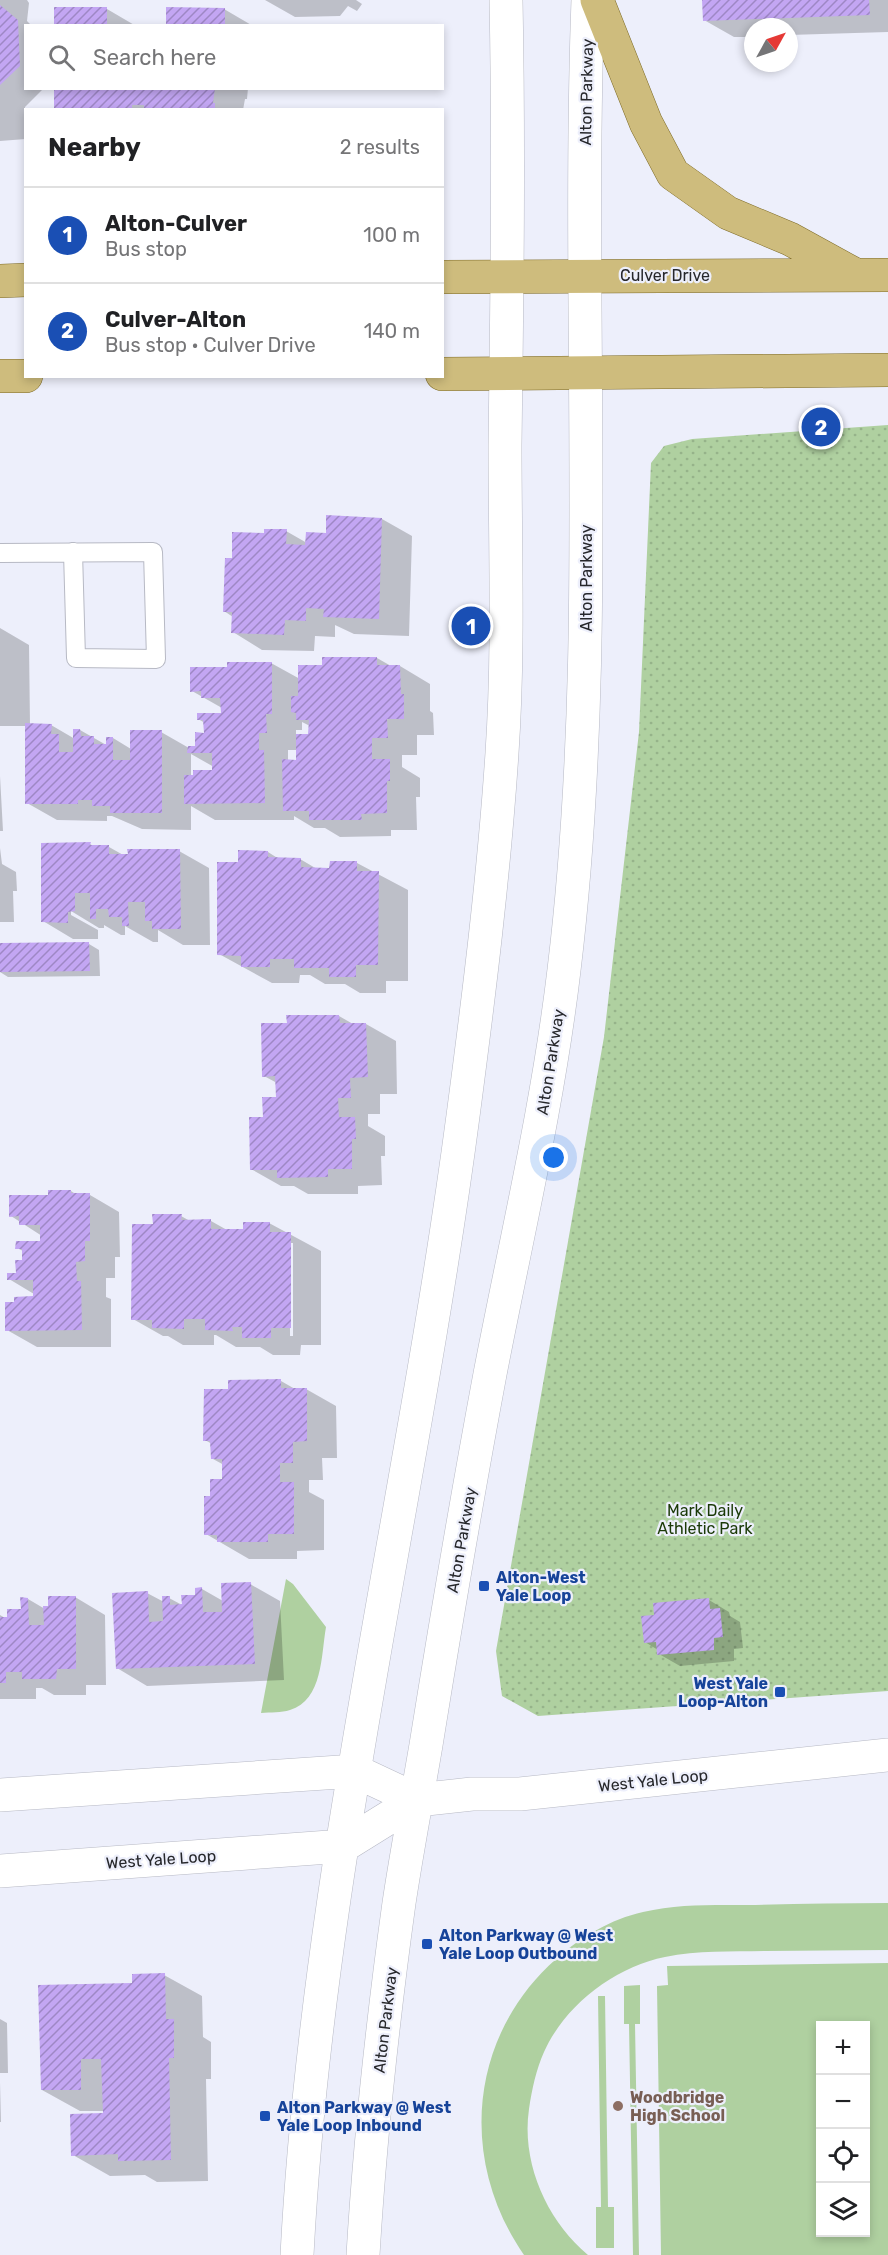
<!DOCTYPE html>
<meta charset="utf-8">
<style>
:root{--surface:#fff;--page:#f6f6f6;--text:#202124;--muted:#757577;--line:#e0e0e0;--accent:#1a73e8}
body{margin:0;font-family:Rubik,sans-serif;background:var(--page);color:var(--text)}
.controls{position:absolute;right:18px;bottom:18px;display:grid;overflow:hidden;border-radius:0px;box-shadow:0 3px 9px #0003}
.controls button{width:54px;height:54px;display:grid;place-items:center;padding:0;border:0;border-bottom:2px solid var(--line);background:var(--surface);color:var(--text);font:30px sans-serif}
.compass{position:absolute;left:744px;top:18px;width:54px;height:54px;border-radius:50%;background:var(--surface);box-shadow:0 3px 9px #0003;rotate:50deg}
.you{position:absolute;left:554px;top:1158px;width:21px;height:21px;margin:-15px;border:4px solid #fff;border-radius:50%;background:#1a73e8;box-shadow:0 0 0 9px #1a73e833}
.badge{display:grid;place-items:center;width:39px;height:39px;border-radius:50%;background:var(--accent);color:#fff;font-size:20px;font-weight:700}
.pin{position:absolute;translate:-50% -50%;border:3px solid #fff;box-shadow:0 2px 6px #0006}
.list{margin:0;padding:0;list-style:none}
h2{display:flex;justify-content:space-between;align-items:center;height:78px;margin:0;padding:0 24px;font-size:26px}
h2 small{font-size:20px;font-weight:400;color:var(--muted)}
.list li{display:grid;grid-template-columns:39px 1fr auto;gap:18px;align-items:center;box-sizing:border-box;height:96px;padding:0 24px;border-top:2px solid var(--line)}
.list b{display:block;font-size:22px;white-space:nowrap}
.list p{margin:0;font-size:20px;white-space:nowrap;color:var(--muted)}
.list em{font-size:20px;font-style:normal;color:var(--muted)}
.icon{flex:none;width:33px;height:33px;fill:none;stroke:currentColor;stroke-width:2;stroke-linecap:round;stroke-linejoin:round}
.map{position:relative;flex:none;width:888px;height:2255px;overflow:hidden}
.search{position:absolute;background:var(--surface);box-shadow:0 3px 9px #0003;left:24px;top:24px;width:420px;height:66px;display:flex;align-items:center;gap:15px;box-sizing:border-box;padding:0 21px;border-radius:0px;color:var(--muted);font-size:22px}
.panel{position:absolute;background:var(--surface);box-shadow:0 3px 9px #0003;left:24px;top:108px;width:420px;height:270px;border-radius:0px}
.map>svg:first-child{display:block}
.green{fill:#afd0a0;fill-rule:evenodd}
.park{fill:url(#park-dots)}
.shadow{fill:#0003;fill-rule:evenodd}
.building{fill:url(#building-hatch)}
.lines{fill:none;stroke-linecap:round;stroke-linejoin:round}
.lane-casing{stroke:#b7b9c4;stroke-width:20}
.secondary-casing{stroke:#b7b9c4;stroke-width:34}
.primary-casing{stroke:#7e6b28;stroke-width:34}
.lane{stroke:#fff;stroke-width:18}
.secondary{stroke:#fff;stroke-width:33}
.primary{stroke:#cebc7d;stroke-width:33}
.transit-dot{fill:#1a4fb4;stroke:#edeffb;stroke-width:2}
.education-dot{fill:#8d6e63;stroke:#edeffb;stroke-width:2}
.labels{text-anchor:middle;stroke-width:4.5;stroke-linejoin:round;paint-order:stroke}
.street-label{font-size:16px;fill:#26272b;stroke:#edeffb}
.park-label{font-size:16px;fill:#1b3a07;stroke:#edeffb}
.transit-label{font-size:16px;font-weight:bold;fill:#164399;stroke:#edeffb;text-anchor:start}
.education-label{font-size:16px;font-weight:bold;fill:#785e54;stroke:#edeffb;text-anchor:start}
</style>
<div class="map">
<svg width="888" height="2255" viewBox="0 0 888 2255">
<defs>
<pattern id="park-dots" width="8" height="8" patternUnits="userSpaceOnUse" patternTransform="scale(1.5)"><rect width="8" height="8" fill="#afd0a0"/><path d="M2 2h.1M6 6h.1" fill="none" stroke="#96b38a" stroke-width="1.8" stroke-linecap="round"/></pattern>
<pattern id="building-hatch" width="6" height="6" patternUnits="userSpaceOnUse" patternTransform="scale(1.5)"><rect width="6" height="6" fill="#c3a6f3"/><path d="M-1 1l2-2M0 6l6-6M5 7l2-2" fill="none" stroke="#9e87c5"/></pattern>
</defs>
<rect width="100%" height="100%" fill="#edeffb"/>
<path class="green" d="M286,1579L293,1584L326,1627C321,1655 323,1700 290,1710C281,1713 271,1712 261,1713Z
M888,1903V1950C847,1950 806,1951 765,1951C732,1952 698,1950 665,1957C615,1967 565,2005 544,2052C536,2070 532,2089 529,2109C521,2163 547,2221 588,2255H524C458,2160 469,2036 556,1959C581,1937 611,1919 643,1912C677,1904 712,1905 747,1905C794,1904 841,1903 888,1903Z
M888,1963V2255H661L657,1986L668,1985L667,1966ZM820,2026H866V2232H820Z
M640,1985V2024H635L639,2255H633L629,2024H624V1986Z
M598,1996H605L608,2207H614V2248H596V2207H601Z"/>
<path class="park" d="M888,425V1691L538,1716L502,1696L496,1651L604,1037L639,732L651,463L664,446L692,439Z"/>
<path class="shadow" d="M0,0H27L29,3L27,21L32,26H26V88H44L25,107L26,139L0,141Z
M265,0H356L362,4L357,11L348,6L340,16L295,17Z
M703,0H888V32L789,35V27H753V37H734L704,20Z
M107,9L136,26H56Z
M224,9L253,26H168Z
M55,88H248L247,99H245L243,110H55Z
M382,519L412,536L409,636L354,634L335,625V637L315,636L314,651L262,650L233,632V617L224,611L233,559L265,535L286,531L307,543L327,534Z
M0,628L29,645L30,725H51L75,739L80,730L108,746L113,738L131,749L161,732L189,748H197L205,734V723L198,719L222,715V708L192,691L228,669L271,663L300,679L323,667L377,658L391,666H400L430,684V711L433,713L434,735H417V755H402V767L420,778V797H416L417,830H391V836L340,837L325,828H314L294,816V820H215L191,806V830L142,829L112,816H107V821L57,820L27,803L26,726H0ZM302,722L310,726V735H296V730H302ZM288,750H298V761H288ZM191,754L214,767V772L191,776Z
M0,776L3,831H0Z
M90,844L95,847H109L125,856L179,851L209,868L210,945H183L158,930V942H153L125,926V935H121L104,925V928H99L71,911V915L98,930V939H73L43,921Z
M0,848L2,864L16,872L17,891H13L14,922H0Z
M268,852L279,859H300L317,869H331V862L357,863L408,890V981H386V993H360L345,984H325L310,975H300L299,983H272L219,954L240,864Z
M89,944L99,950L100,976L8,977L0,972V945Z
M339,1016L353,1024H366L396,1041L397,1094H380V1114H368V1126L385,1136V1156H381L382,1185L358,1186V1194H308L294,1186H281L251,1169L265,1118L277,1099V1083L264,1076L288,1025Z
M50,1191H71L77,1195H90L119,1212L120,1257H115V1278H106V1297L111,1299V1347H37L7,1330L15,1304L34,1298V1294L9,1279L17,1275L23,1262V1251L17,1248L42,1243V1236L11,1216L49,1197Z
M181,1216L190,1221H211L227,1230L245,1231L269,1223L321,1251V1345H301L300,1355H273L260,1347H236L216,1335H214V1345H183L168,1336H163L133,1319L154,1226ZM290,1243H293V1336H290Z
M281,1381L295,1389H306L336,1406L337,1458H322L323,1480H309V1492L324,1500V1550L297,1551V1559H249L206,1534L212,1498L224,1481V1465L213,1459L212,1444L205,1440L229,1391Z
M250,1584L280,1601L284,1680L147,1686L117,1668L147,1593L164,1602L169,1598L184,1606L197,1596L202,1589L223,1601Z
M75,1597L105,1615L106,1685H86V1695H54L42,1688H36V1699H0V1615L5,1618L22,1610L28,1599L45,1609Z
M709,1600L729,1612L730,1616L740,1622L743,1648L734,1649V1661L680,1666L659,1654L658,1650L645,1642L656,1616Z
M164,1975L202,1996L203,2037L211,2042V2079H206L208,2181L157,2182L145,2175L110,2176L73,2155L104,2115V2111H80L42,2090L133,1985Z
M0,2019L7,2023L8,2073H0Z
M0,2082L1,2122H0Z"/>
<path class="building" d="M702,0H869L870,15L703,21Z
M0,5L18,20L20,66L0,85Z
M54,7H107V26H54Z
M166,7L225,8V26H166Z
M54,88H215L213,103H215V110H144V105H132V110H54Z
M326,515L382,518L379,619L323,617L324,609L306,608V621L285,620L284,635L231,633L232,612H223L225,558H232V532L264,533V529H287L286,544L305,545L306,532L326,533Z
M322,657H377V665H400L401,694H404V719H387L388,738H372V759H390V781H387V813L361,814L362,820H309V811H283L282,759L296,760V734H308L309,720H296V713L291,712V696H298V665H322Z
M227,662H272V714H266L267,733H259V750H264L265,803L184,804V775H193V770H212V753H187L188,746H195V732L204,733L203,720H197V713H221L220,698H201V691L190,692V667H227Z
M25,723L52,724L51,734H59V752H73V729H80L81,736H94V744H106V737H113V760H130V730H162V813H110V806H92V800H78V804H25Z
M91,842L90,845H109V854H128L127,849H180L181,929H152V921H145V902H128L129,926H122V917H109L108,909H96V919H90V893H75V911L68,912V923L41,922V843Z
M238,850L268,851V857L301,858V867L329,868L330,861H357V871H379L378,965H356V977H329V968H294V959H270V967H241V956L217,955V862H238Z
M89,942L90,971L0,972V943Z
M286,1015H339L340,1023H366L368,1077L350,1078L351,1098H338L339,1117H355L356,1139H352V1169H328V1177L277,1178V1170H250L249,1117H263L262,1097H276L275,1076L262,1077L261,1023H287Z
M48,1190H71V1193H90V1241H85V1261L76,1262L77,1281H81L82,1330L5,1331V1302H14V1297L33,1296V1280H7V1273H16L15,1260H22V1249H15L16,1241H40V1225H19V1216L9,1217V1195H48Z
M152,1214H182L181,1220L211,1219V1229H243V1222H270V1232H291V1328H271V1338H242V1327H232L233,1331L205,1330V1319H184V1329L152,1328V1320H131L132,1224H153Z
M281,1379V1388H307V1441L293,1442V1463H280V1482H294V1534H268V1542H217V1535H204V1496H210V1479H222V1459H211L210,1441H203L204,1389H228V1380Z
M251,1582L255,1664L116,1669L112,1593L148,1591L149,1622L163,1621L162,1596H170V1605L182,1604L181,1595H195V1588L202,1587L203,1612H222L221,1583Z
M48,1596H76V1669H57L56,1679H22V1672H6V1683H0V1617H7V1609H21L20,1597L28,1598L29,1625H44L43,1606H48Z
M709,1598L710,1609L720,1608L723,1637L714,1638V1650L657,1655L656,1642L644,1643L641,1616L654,1615L653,1603Z
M165,1973L166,2019H174V2058H169L171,2160L118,2161V2154L71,2156L70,2114L103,2113L101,2059H81V2090H41L38,1985L132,1983V1974Z"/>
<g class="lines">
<defs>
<path id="lane" d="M0,553L153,552L156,659L76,658L73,552"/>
<path id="secondary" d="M0,1795L355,1771L417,1800
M0,1871L343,1846L417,1800L472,1794H520L888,1755
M297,2255C317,1871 413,1496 463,1116C479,995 494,874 502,753C509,650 505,547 505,445C507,297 509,148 506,0
M363,2255C370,2138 383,2019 399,1903C407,1850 417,1798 426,1745C446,1621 467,1497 490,1374C516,1239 548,1106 564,970C603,648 576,323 588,0"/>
<path id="primary" d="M597,0L646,123L673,174L728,213L790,239L852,273
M442,277L888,275
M0,281L26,280
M442,374L888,370
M0,376H26"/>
</defs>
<use href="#lane" class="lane-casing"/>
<use href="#secondary" class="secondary-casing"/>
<use href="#primary" class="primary-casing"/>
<use href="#lane" class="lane"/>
<use href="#secondary" class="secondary"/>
<use href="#primary" class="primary"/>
</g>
<g class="transit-dot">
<rect x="478" y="1580" width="12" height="12" rx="3"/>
<rect x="774" y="1686" width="12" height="12" rx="3"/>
<rect x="421" y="1938" width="12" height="12" rx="3"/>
<rect x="259" y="2110" width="12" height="12" rx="3"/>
</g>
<circle class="education-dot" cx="618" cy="2106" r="6"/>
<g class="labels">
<g class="street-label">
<text transform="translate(586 92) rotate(-89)" y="6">Alton Parkway</text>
<text x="665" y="281">Culver Drive</text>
<text transform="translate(586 578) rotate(-90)" y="6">Alton Parkway</text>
<text transform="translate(550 1062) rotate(-81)" y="6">Alton Parkway</text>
<text transform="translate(461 1540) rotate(-80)" y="6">Alton Parkway</text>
<text transform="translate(653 1780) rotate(-6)" y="6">West Yale Loop</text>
<text transform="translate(161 1859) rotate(-4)" y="6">West Yale Loop</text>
<text transform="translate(385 2020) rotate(-83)" y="6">Alton Parkway</text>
</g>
<g class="park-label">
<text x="705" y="1516">Mark Daily<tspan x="705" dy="18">Athletic Park</tspan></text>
</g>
<g class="transit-label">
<text x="496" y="1583">Alton-West<tspan x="496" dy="18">Yale Loop</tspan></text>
<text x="768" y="1689" text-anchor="end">West Yale<tspan x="768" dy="18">Loop-Alton</tspan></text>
<text x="439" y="1941">Alton Parkway @ West<tspan x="439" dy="18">Yale Loop Outbound</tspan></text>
<text x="277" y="2113">Alton Parkway @ West<tspan x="277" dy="18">Yale Loop Inbound</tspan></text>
</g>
<g class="education-label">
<text x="630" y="2103">Woodbridge<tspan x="630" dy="18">High School</tspan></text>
</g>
</g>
</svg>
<div class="controls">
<button>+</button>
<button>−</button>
<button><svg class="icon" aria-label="locate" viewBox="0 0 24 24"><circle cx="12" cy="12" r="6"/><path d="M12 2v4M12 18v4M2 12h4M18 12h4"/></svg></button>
<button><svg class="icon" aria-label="layers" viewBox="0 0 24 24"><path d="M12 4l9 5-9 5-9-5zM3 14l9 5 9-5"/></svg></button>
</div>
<svg class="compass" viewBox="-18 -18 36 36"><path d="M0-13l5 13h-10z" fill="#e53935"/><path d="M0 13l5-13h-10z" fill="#757577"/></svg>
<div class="you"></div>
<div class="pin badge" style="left:471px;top:626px;background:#1a4fb4">1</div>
<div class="pin badge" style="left:821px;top:427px;background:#1a4fb4">2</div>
<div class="search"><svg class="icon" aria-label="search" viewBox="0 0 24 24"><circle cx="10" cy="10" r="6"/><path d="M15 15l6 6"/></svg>Search here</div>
<section class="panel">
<h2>Nearby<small>2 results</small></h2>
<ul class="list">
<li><span class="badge" style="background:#1a4fb4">1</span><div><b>Alton-Culver</b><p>Bus stop</p></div><em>100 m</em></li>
<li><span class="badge" style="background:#1a4fb4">2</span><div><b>Culver-Alton</b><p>Bus stop · Culver Drive</p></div><em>140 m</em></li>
</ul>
</section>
</div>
